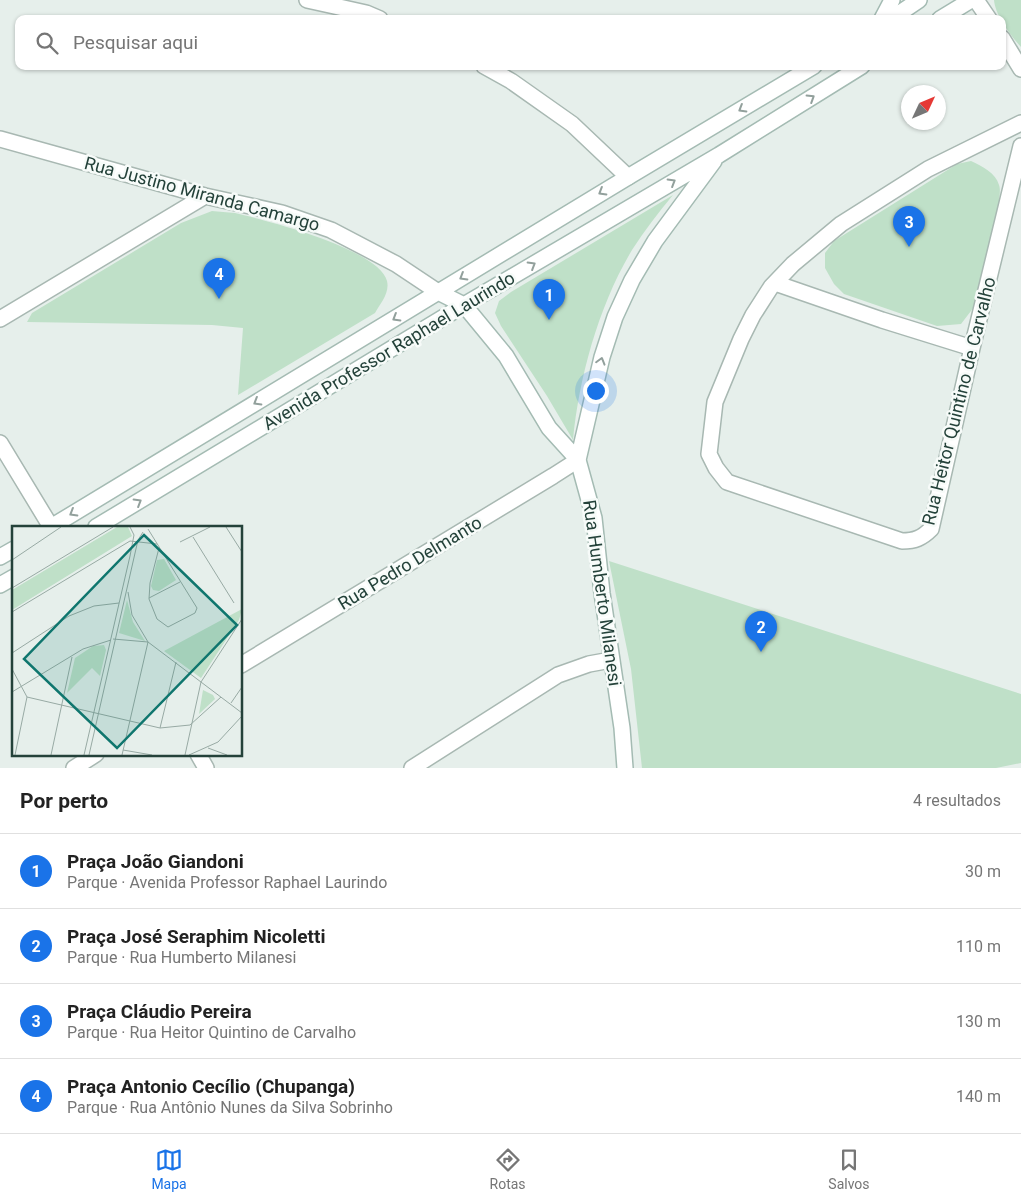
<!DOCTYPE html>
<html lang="pt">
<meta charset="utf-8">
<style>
:root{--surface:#fff;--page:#f6f6f6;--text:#222;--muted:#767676;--line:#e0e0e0;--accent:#1a73e8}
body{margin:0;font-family:Roboto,sans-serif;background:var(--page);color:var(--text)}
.compass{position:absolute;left:901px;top:85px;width:45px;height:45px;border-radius:50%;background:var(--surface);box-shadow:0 1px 4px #0004;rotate:46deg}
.you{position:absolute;left:595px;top:390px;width:18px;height:18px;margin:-12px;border:4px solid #fff;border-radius:50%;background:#1a73e8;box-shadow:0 0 0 8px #1a73e833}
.badge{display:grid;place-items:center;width:32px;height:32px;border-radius:50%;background:var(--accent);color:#fff;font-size:16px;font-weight:700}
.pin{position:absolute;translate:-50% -41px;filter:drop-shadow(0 1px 2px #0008)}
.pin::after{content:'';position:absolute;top:26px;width:18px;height:15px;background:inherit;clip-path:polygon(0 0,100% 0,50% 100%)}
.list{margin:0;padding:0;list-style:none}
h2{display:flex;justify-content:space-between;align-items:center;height:65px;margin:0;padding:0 20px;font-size:21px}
h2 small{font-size:16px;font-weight:400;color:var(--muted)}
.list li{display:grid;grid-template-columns:32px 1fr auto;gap:15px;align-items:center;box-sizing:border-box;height:75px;padding:0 20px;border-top:1px solid var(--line)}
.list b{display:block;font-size:19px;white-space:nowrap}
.list p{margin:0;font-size:16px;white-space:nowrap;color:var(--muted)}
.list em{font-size:16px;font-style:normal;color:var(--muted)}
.icon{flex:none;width:28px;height:28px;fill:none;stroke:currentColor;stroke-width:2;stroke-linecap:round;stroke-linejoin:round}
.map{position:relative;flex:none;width:1021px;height:768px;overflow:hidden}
.search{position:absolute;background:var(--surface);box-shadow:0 1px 4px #0004;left:15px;right:15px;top:15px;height:55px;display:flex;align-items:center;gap:12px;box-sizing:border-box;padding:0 18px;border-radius:10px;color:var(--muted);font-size:19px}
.sheet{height:365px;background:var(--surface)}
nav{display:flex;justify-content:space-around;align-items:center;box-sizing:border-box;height:70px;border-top:1px solid var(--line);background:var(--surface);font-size:14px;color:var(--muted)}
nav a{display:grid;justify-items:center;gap:2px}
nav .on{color:var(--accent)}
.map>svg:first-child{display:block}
.green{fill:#bfe0c8}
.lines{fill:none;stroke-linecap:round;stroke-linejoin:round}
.minor-casing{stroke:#a8b8b2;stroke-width:18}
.tertiary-casing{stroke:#a8b8b2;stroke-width:18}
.secondary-casing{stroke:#a4bbb3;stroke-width:18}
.minor{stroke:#fff;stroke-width:15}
.tertiary{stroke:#fff;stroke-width:15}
.secondary{stroke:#fff;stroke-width:15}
.oneway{stroke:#92a09c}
.labels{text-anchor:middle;stroke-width:5;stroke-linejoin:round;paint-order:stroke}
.street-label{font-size:18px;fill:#24423a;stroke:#f7fbf9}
.inset-road{fill:none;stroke:#98aaa4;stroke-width:1}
.view{fill:#0f766e;fill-opacity:0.15;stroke:#0f766e;stroke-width:2.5}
.inset-edge{fill:none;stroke:#24423a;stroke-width:2.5}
</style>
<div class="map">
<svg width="1021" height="768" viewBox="0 0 1021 768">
<rect width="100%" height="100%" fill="#e6efeb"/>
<path class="green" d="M994,0H1021V47C1011,36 995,15 994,0Z
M971,161C982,166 996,173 999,185C1001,190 999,198 999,203L974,307L961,324L937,326L844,294L834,284L825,268V253L834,241L957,164Z
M673,195C658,213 644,231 632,250C599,305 579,377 573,440L547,396L501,326L495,313L499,301L511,292Z
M212,211C219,212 227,212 235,213C265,220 379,249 387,281C390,293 380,304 375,313L238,395L243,328L212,325L27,322L32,313L181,223Z
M609,561L1021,694V763L996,768H642L631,669Z"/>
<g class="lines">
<defs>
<path id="minor" d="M307,0L366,13L380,19
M976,0L989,19
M1002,38L1021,69
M484,66L511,81L572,124L628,177
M1021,123L928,169L841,224L793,264L771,287L753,315L741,339L715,402L709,454L716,468L727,482L902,541C915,541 922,538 931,529L972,348L1021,146
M0,139L205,196L282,213L331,230L396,264L438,292
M775,283L882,320L972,348
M0,319L205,196
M241,665L553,476L578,460
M74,768L96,754
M412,768L558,675L589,664L611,660"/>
<path id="tertiary" d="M0,443L51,527
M198,754L206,768"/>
<path id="secondary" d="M882,19L892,0
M891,19L919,0
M940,19L971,0
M438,292L464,305L506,356L549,428L578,460
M51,527L628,177L814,66
M96,527L464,305L719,155L862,66
M0,557L14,549
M0,585L14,577
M625,768L622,728L602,593L594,518L578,460L602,357L615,317L632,280L655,241L714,161"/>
</defs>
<use href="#minor" class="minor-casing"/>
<use href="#tertiary" class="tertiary-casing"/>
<use href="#secondary" class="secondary-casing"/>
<use href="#minor" class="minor"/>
<use href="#tertiary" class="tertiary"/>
<use href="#secondary" class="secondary"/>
</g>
<defs><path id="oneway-chevron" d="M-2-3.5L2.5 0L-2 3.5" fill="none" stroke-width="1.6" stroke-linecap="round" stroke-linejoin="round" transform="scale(1.25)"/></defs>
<g class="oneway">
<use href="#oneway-chevron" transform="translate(811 98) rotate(-32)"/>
<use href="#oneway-chevron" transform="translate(742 109) rotate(149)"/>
<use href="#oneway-chevron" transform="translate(672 182) rotate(-31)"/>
<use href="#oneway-chevron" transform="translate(602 192) rotate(149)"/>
<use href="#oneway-chevron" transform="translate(532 265) rotate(-31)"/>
<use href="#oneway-chevron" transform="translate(463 277) rotate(149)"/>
<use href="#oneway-chevron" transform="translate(396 318) rotate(149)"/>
<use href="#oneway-chevron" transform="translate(601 361) rotate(-74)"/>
<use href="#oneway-chevron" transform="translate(257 402) rotate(149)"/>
<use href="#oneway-chevron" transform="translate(138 502) rotate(-31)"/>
<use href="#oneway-chevron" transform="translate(73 513) rotate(149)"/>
</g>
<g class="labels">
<g class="street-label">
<text transform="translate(202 194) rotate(15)" y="6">Rua Justino Miranda Camargo</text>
<text transform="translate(389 351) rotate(-31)" y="6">Avenida Professor Raphael Laurindo</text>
<text transform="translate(959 401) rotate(-76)" y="6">Rua Heitor Quintino de Carvalho</text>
<text transform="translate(410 563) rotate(-31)" y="6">Rua Pedro Delmanto</text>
<text transform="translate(602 593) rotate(82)" y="6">Rua Humberto Milanesi</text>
</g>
</g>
<g transform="translate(12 526)">
<rect width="230" height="230" fill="#e6efeb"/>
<path d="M105,1H116L120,10L0,84V64ZM152,33L164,54L147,65L141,64L139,60L145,34ZM115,74L121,96L133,115L107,107ZM230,83L227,94L189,152L152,125ZM92,119L94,124L88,150L80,142L55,167L63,132L81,120ZM191,164L201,169L203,173L187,188Z" fill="#bfe0c8"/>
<path class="inset-road" d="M214,1L230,26M136,3L185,82L183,87L156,101L145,93L137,73L138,57L147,22M181,11L222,77M168,16L198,1M0,34L49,1M0,62L101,1M116,66L120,89L136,116L230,187M137,72L168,56M0,86L118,15L145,18M101,113L136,116M0,127L57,90L82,80L107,77M0,143L15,171L148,202L178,199L209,171M0,166L71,123L99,114M219,177L230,161M148,202L164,136M196,222L215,229M111,224L140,229M3,229L15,171M39,229L60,131M72,229L118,30L122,9L118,1M77,229L126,14L131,6M110,229L136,116M173,229L189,156L230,93M177,229L206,216L230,190"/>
<path class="view" d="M132,9L225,99L105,222L12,133Z"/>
<rect width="230" height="230" class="inset-edge"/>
</g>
</svg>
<svg class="compass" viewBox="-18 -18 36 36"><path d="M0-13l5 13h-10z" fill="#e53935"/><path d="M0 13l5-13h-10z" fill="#767676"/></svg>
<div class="you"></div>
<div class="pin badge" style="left:549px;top:320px">1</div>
<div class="pin badge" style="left:761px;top:652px">2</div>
<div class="pin badge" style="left:909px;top:247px">3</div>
<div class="pin badge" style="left:219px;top:299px">4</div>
<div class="search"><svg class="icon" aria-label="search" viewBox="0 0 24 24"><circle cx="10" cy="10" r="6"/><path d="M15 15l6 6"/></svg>Pesquisar aqui</div>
</div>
<section class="sheet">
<h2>Por perto<small>4 resultados</small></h2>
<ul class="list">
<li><span class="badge">1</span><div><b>Praça João Giandoni</b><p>Parque · Avenida Professor Raphael Laurindo</p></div><em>30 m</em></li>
<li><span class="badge">2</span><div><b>Praça José Seraphim Nicoletti</b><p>Parque · Rua Humberto Milanesi</p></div><em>110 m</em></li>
<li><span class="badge">3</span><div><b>Praça Cláudio Pereira</b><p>Parque · Rua Heitor Quintino de Carvalho</p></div><em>130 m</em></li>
<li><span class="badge">4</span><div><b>Praça Antonio Cecílio (Chupanga)</b><p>Parque · Rua Antônio Nunes da Silva Sobrinho</p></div><em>140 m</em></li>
</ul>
</section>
<nav>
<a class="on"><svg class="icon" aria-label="map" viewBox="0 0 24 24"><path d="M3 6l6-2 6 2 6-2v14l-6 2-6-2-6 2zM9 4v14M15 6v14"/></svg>Mapa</a>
<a><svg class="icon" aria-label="directions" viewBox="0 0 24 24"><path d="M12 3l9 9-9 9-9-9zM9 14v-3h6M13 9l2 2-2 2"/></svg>Rotas</a>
<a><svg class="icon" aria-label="saved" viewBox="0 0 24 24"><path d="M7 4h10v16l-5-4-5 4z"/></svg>Salvos</a>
</nav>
